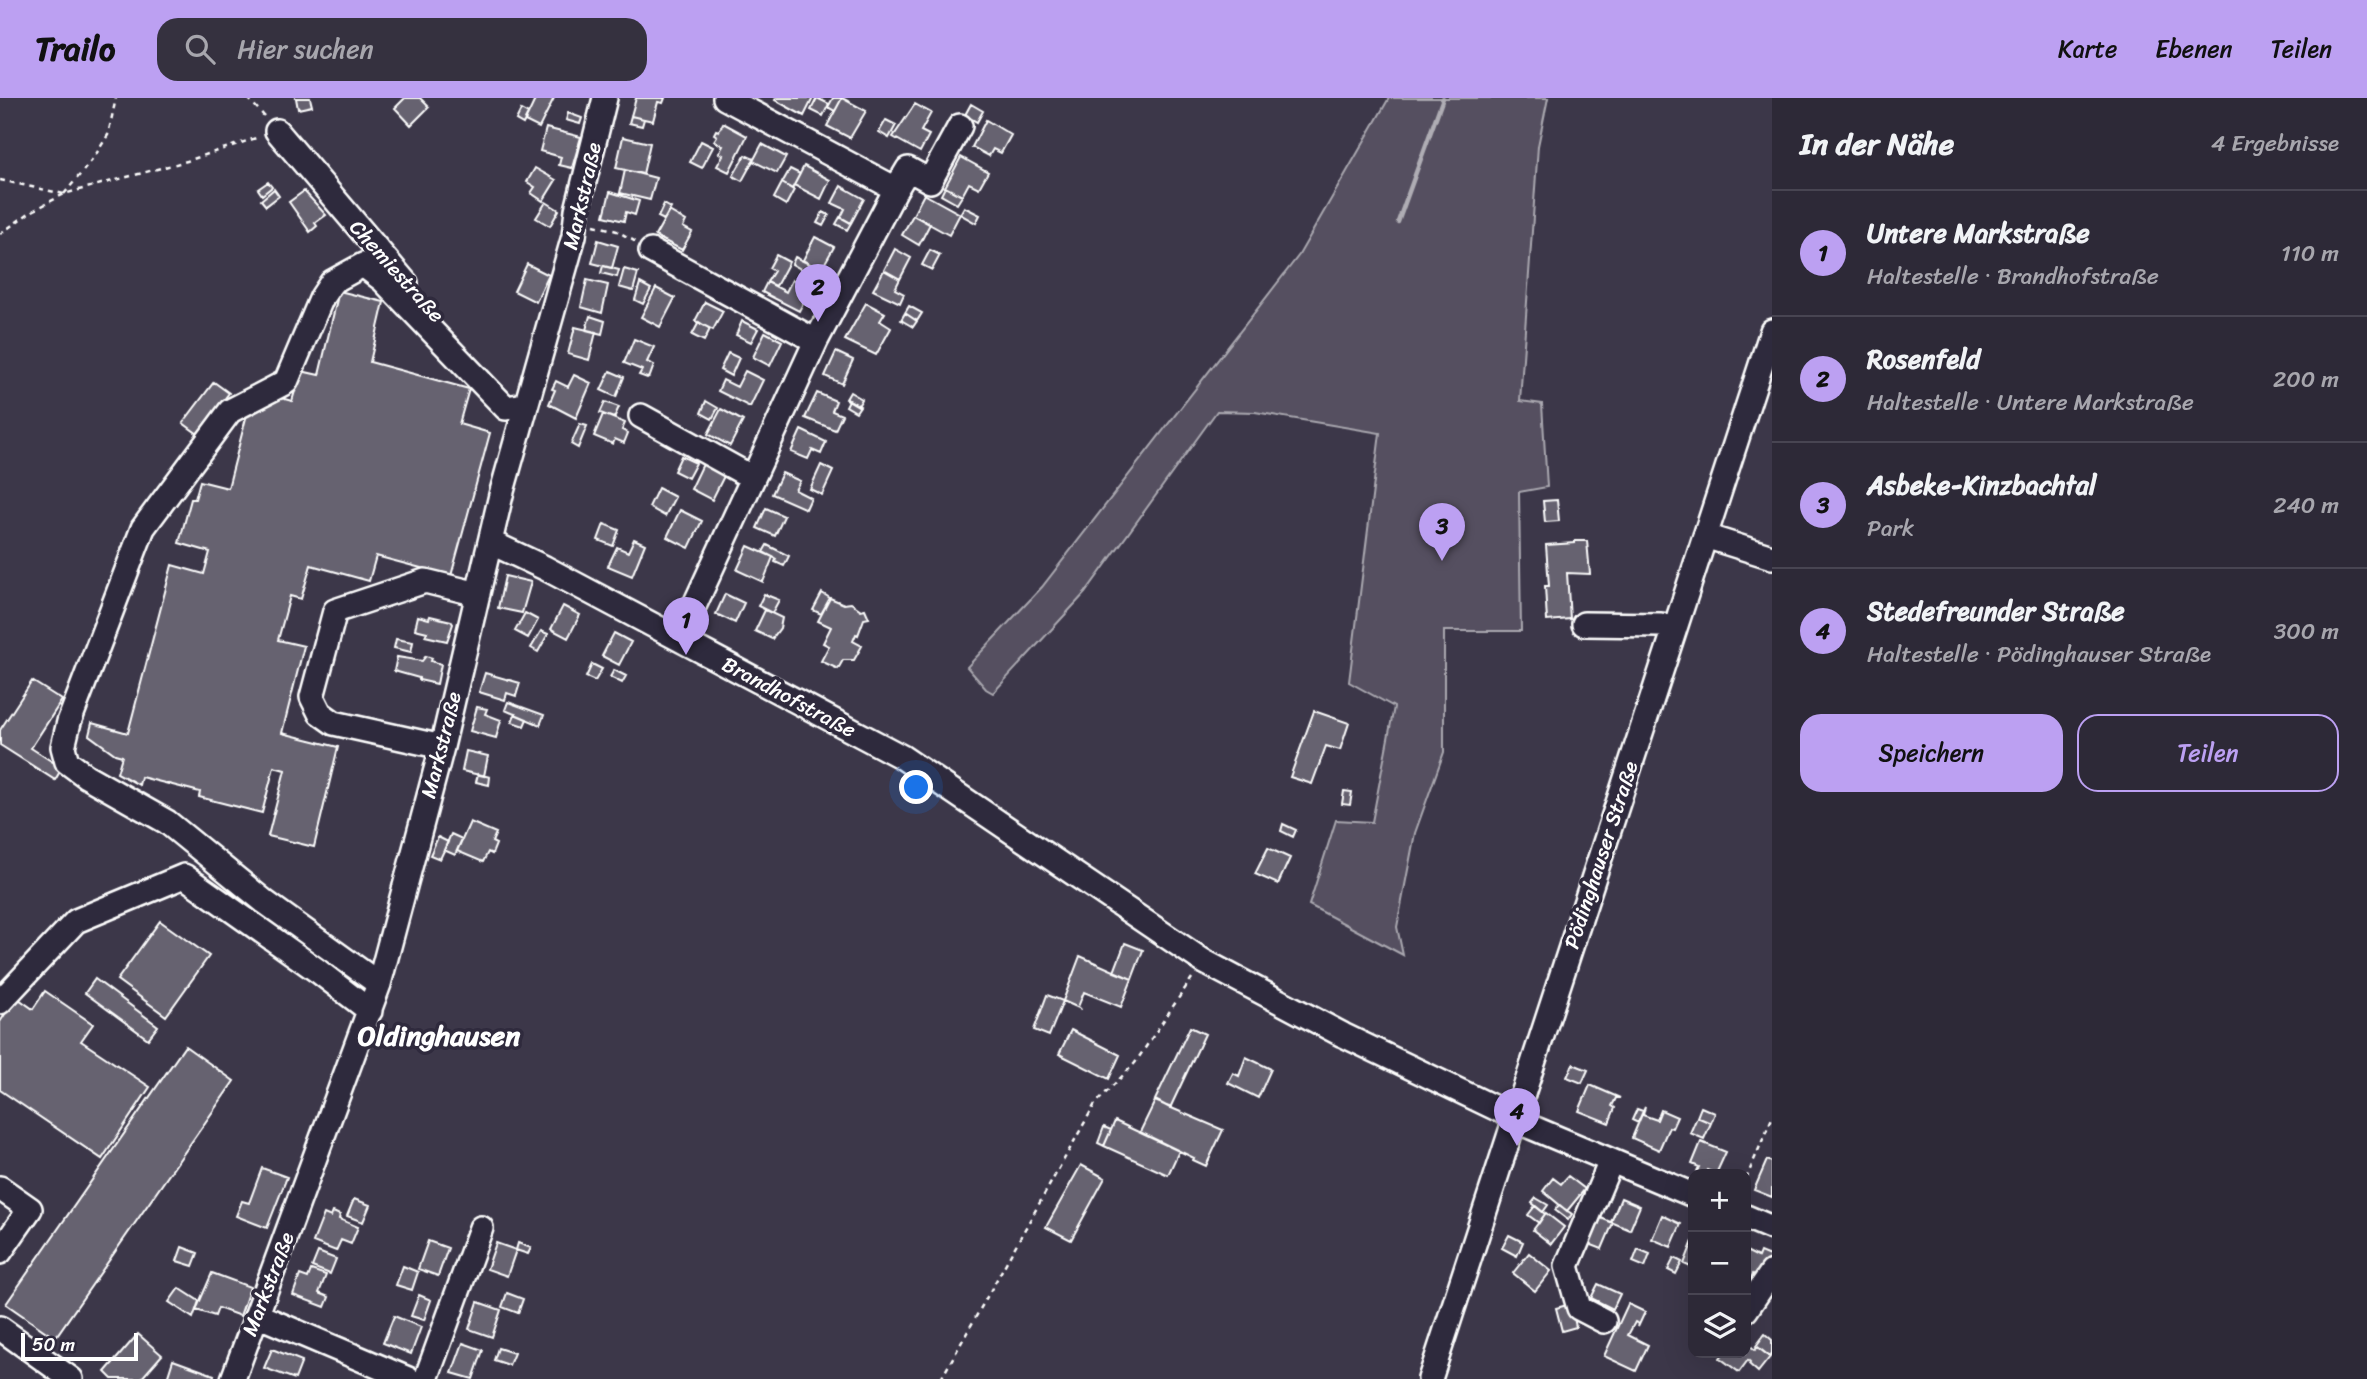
<!DOCTYPE html>
<html lang="de">
<meta charset="utf-8">
<style>
:root{--surface:#2d2937;--page:#35313f;--text:#f1f3f6;--muted:#a7a6ad;--line:#484552;--accent:#bca0f2}
body{margin:0;font-family:Sriracha,sans-serif;background:var(--page);color:var(--text)}
.controls{position:absolute;right:21px;bottom:21px;display:grid;overflow:hidden;border-radius:14px;box-shadow:0 7px 28px #0002}
.controls button{width:63px;height:63px;display:grid;place-items:center;padding:0;border:0;border-bottom:2px solid var(--line);background:var(--surface);color:var(--text);font:35px sans-serif}
.scale{position:absolute;left:21px;bottom:18px;width:117px;box-sizing:border-box;padding-left:7px;border:4px solid #fff;border-top:0;font-size:19px;line-height:24px;white-space:nowrap;color:#fff;-webkit-text-stroke:5px #2f2a3d;paint-order:stroke}
.you{position:absolute;left:917px;top:690px;width:24px;height:24px;margin:-18px;border:5px solid #fff;border-radius:50%;background:#1a73e8;box-shadow:0 0 0 10px #1a73e833}
.badge{display:grid;place-items:center;width:46px;height:46px;border-radius:50%;background:var(--accent);color:#111;font-size:23px;font-weight:700}
.pin{position:absolute;translate:-50% -58px;filter:drop-shadow(0 2px 4px #0008)}
.pin::after{content:'';position:absolute;top:37px;width:24px;height:21px;background:inherit;clip-path:polygon(0 0,100% 0,50% 100%)}
.list{margin:0;padding:0;list-style:none}
h2{display:flex;justify-content:space-between;align-items:center;height:91px;margin:0;padding:0 28px;font-size:30px}
h2 small{font-size:23px;font-weight:400;color:var(--muted)}
.list li{display:grid;grid-template-columns:46px 1fr auto;gap:21px;align-items:center;box-sizing:border-box;height:126px;padding:0 28px;border-top:2px solid var(--line)}
.list b{display:block;font-size:26px;white-space:nowrap}
.list p{margin:0;font-size:23px;white-space:nowrap;color:var(--muted)}
.list em{font-size:23px;font-style:normal;color:var(--muted)}
.actions{display:flex;gap:14px;padding:21px 28px}
.actions a{flex:1;padding:16px 0;border:2px solid var(--accent);border-radius:21px;text-align:center;font-size:24px;color:var(--accent)}
.actions .main{background:var(--accent);color:#111}
.icon{flex:none;width:38px;height:38px;fill:none;stroke:currentColor;stroke-width:2;stroke-linecap:round;stroke-linejoin:round}
.map{position:relative;flex:none;width:1772px;height:1281px;overflow:hidden}
header{display:flex;align-items:center;gap:42px;box-sizing:border-box;height:98px;padding:0 35px;background:var(--accent);color:#111}
header strong{font-size:33px}
nav{display:flex;gap:38px;margin-inline-start:auto;font-size:24px}
.search{width:490px;height:63px;background:var(--page);display:flex;align-items:center;gap:18px;box-sizing:border-box;padding:0 24px;border-radius:21px;color:var(--muted);font-size:26px}
main{display:flex}
aside{flex:1;background:var(--surface)}
.map>svg:first-child{display:block}
.green{fill:#555060;stroke:#aaa8b0;stroke-width:2}
.lines{fill:none;stroke-linecap:round;stroke-linejoin:round}
.stream{stroke:#afadb4;stroke-width:4.5}
.building{fill:#666270;stroke:#fff;stroke-width:2}
.minor-casing{stroke:#fff;stroke-width:28}
.path{stroke:#fff;stroke-width:2.5;stroke-dasharray:5 5;stroke-linecap:butt}
.minor{stroke:#2f2a3d;stroke-width:23}
.labels{text-anchor:middle;stroke-width:7;stroke-linejoin:round;paint-order:stroke}
.street-label{font-size:21px;fill:#fff;stroke:#2f2a3d}
.district-label{font-size:28px;font-weight:bold;fill:#fff;stroke:#2f2a3d}
</style>
<header>
<strong>Trailo</strong>
<div class="search"><svg class="icon" aria-label="search" viewBox="0 0 24 24"><circle cx="10" cy="10" r="6"/><path d="M15 15l6 6"/></svg>Hier suchen</div>
<nav><a>Karte</a><a>Ebenen</a><a>Teilen</a></nav>
</header>
<main>
<div class="map">
<svg width="1772" height="1281" viewBox="0 0 1772 1281">
<rect width="100%" height="100%" fill="#3c3749"/>
<filter id="ink" filterUnits="userSpaceOnUse"><feTurbulence type="fractalNoise" baseFrequency=".0143" numOctaves="2"/><feDisplacementMap in="SourceGraphic" scale="14" xChannelSelector="R" yChannelSelector="G"/><feConvolveMatrix kernelMatrix="1 2 1 2 8 2 1 2 1" color-interpolation-filters="sRGB"/></filter>
<g filter="url(#ink)">
<path class="green" d="M1389,0H1548L1538,48L1520,303L1542,306L1547,389L1519,394L1521,533H1444V654L1415,735L1397,829L1403,857L1309,807L1336,722L1372,724L1394,609L1349,584L1380,335L1255,314L1217,313L1085,495L993,595L986,591L967,569L1042,489L1299,157Z"/>
<g class="lines">
<path class="stream" d="M1398,124L1443,0"/>
</g>
<path class="building" d="M296,0H310L312,8L298,11Z
M405,0H420L429,9L411,27L395,10Z
M530,0H554L539,30L525,23L535,2Z
M636,0H665L663,5L658,4L653,23L631,18Z
M776,0H813L804,18L775,2Z
M817,0L829,6L823,18L811,12Z
M833,0H842L835,13L828,9Z
M842,0L866,13L850,40L827,28Z
M915,6L931,15L921,33L929,37L920,54L893,39Z
M971,6L983,13L977,24L965,17Z
M521,12L528,16L523,26L516,22Z
M568,15L582,20L580,26L566,22Z
M631,18L644,21L642,28L629,25Z
M886,22L896,27L889,40L879,34Z
M986,22L1011,37L1001,55L993,51L989,58L972,49Z
M723,25L747,38L729,74L717,68L723,57L719,55L723,48L714,43L717,38L714,36L716,32L719,33Z
M546,30L581,39L572,70L559,67L561,59L540,53Z
M623,39L650,45L643,76L616,70Z
M701,43L713,49L702,70L690,64Z
M762,46L786,59L777,75L753,63Z
M745,57L754,61L742,83L733,78Z
M961,59L988,74L979,90L969,85L962,98L945,89Z
M804,68L830,82L821,101L794,87Z
M535,70L556,82L543,103L531,95L535,89L527,84Z
M790,71L800,76L792,91L782,85Z
M625,72L656,80L650,102L620,95Z
M268,84L272,89L262,97L258,91Z
M782,85L794,92L786,107L774,100Z
M841,88L864,101L851,125L841,119L845,111L832,105Z
M945,89L962,98L957,106L941,97Z
M274,91L279,98L266,108L261,102Z
M304,93L326,117L315,125L317,128L310,134L289,104Z
M610,94L639,103L635,117L626,114L624,123L604,118Z
M924,96L960,116L949,137L913,117Z
M546,104L559,112L550,128L536,120Z
M664,106L671,110L664,122L658,119Z
M964,109L980,117L976,125L960,116Z
M669,113L686,123L683,129L692,134L682,152L655,138Z
M823,114L829,117L823,128L817,125Z
M913,117L930,126L919,147L902,137Z
M840,119L851,125L847,132L836,126Z
M815,139L834,149L821,172L803,162Z
M598,142L618,148L612,170L592,165Z
M895,151L911,160L900,181L884,172Z
M930,152L940,157L932,172L922,167Z
M776,157L789,164L776,188L767,184L774,173L769,170Z
M795,159L809,166L806,174L792,166Z
M527,166L549,177L536,204L514,193Z
M603,168L619,172L617,179L601,175Z
M624,171L638,175L633,193L619,189Z
M884,172L900,181L895,191L904,196L900,205L873,192Z
M587,182L608,187L602,215L581,209Z
M792,182L810,192L799,213L762,194L767,184L786,194Z
M640,185L651,191L643,206L635,202Z
M656,190L675,200L660,229L641,219Z
M339,193L384,204L370,264L469,291L459,326L490,335L451,478L376,458L369,483L311,467L301,501L290,498L278,542L304,548L282,635L338,649L314,749L268,738L285,672L274,669L262,715L199,699L200,694L141,679L139,687L117,675L122,658L115,656L89,637L92,625L128,635L172,467L204,476L210,454L179,445L191,401H195L200,383L228,390L247,316L281,300L292,303L301,273L319,277Z
M705,204L723,213L713,232L695,223Z
M866,205L885,215L880,223L891,230L876,257L845,242Z
M909,208L922,215L917,223L905,215Z
M905,215L917,223L913,229L901,222Z
M590,218L605,223L602,236L586,232Z
M742,223L758,231L751,244L736,237Z
M699,224L710,231L704,243L692,237Z
M575,229L596,234L589,262L568,256Z
M765,234L782,243L770,268L753,259Z
M634,241L654,249L647,264L654,267L650,278L647,280L639,277L642,272L624,265Z
M836,254L853,262L842,286L825,278Z
M728,255L739,260L731,278L720,272Z
M610,273L624,279L616,299L601,292Z
M745,273L763,282L750,309L718,293L723,282L737,289Z
M574,277L591,285L576,320L549,306L555,292L552,291L556,283L568,289Z
M214,284L229,295L198,336L183,325Z
M850,294L862,301L858,308L846,301Z
M817,295L836,303L832,313L842,317L835,332L805,320Z
M849,302L860,308L856,314L846,308Z
M706,303L718,310L712,321L701,315Z
M605,304L619,309L614,320L600,315Z
M721,311L743,323L730,348L708,336Z
M603,316L625,325L622,332L628,335L624,345L615,341L613,346L594,338Z
M580,326L587,328L578,350L571,346Z
M801,332L826,344L821,356L812,352L808,361L791,354Z
M681,358L696,365L688,380L674,373Z
M703,366L725,376L712,402L691,391Z
M821,367L833,373L822,397L810,391Z
M782,375L800,383L795,392L811,400L806,411L772,396Z
M658,390L675,399L665,418L649,409Z
M1557,402L1559,423L1545,424L1543,403Z
M766,410L784,418L775,438L757,430Z
M680,412L702,423L689,450L667,439Z
M604,426L619,432L613,448L598,442Z
M634,441L645,446L632,478L608,468L617,449L628,454Z
M1575,443H1587L1590,476L1567,475L1570,521L1547,523L1545,488H1549L1546,447L1575,445Z
M767,447L789,458L784,468L775,464L776,461L773,459L763,454Z
M748,448L773,459L763,484L737,472Z
M505,478L531,484L522,515L498,510Z
M822,495L830,500L821,516L813,512Z
M725,496L744,505L735,525L716,516Z
M764,496L779,502L772,515L758,508Z
M830,500L844,506L851,505L861,512L865,511L869,520L864,521L858,537L856,536L853,543L862,548L854,562H843L838,571L821,563L829,548L823,545L831,529L818,523Z
M563,508L580,517L568,540L551,531Z
M765,512L782,520L780,530L772,541L755,533Z
M525,515L538,522L528,540L515,533Z
M418,518L429,521L430,518L451,523L453,526L447,543L425,538L427,534L415,531Z
M541,533L548,536L538,554L531,550Z
M614,535L631,544L619,567L602,558Z
M396,541L413,544L411,554L394,550Z
M426,558L432,560L431,563L441,566L437,586L419,582V580L394,573L397,559L422,563Z
M592,566L602,571L595,583L586,579Z
M614,572L626,578L622,585L610,579Z
M485,575L520,585L516,598L507,595L505,602L479,594Z
M32,583L62,602L31,650L62,670L55,682L0,647V632Z
M508,604L544,617L540,627L505,612Z
M477,609L487,611L485,616L501,622L496,640L470,633Z
M1314,613L1349,625L1340,652L1326,648L1312,686L1290,679Z
M515,616L527,621L524,628L512,624Z
M466,653L488,658L484,678L462,673Z
M478,676L490,679L489,687L476,684Z
M1344,693L1352,694L1350,707L1342,706Z
M470,724L496,735L492,744L496,746L492,756L488,754L483,764L457,753Z
M1283,726L1296,732L1293,739L1281,733Z
M451,736L462,741L455,757L444,752Z
M438,739L448,744L440,761L430,757Z
M1268,750L1290,760L1278,786L1255,776Z
M160,823L209,858L166,918L117,882Z
M1125,845L1143,852L1132,881L1114,874Z
M1080,858L1132,881L1121,909L1084,894L1078,909L1081,911L1063,903Z
M95,881L158,928L148,941L85,895Z
M45,893L93,926L81,943L150,989L102,1061L0,992V924L16,899L33,911Z
M1047,897L1063,903L1049,938L1034,932Z
M1190,929L1205,936L1170,1010L1155,1002Z
M1071,932L1120,957L1109,981L1059,956Z
M185,948L234,983L55,1240L6,1206Z
M1246,959L1271,971L1258,1000L1228,985L1233,975L1239,978Z
M1573,966L1588,972L1582,985L1567,979Z
M1590,987L1620,1000H1616L1612,1008L1615,1010L1609,1025L1579,1013Z
M1155,1003L1223,1032L1206,1068L1193,1062L1194,1060L1140,1034Z
M1645,1009L1643,1017L1657,1022L1661,1012L1677,1019L1672,1030L1669,1029L1659,1052L1632,1040Z
M1701,1009L1715,1015L1711,1025L1697,1019Z
M1637,1011L1643,1013L1638,1025L1632,1022Z
M1697,1019L1711,1025L1704,1041L1690,1035Z
M1115,1023L1179,1053L1168,1077L1104,1048Z
M1104,1029L1111,1032L1104,1048L1098,1045Z
M1701,1044L1726,1054L1716,1076L1707,1072L1705,1076L1697,1073L1699,1069L1692,1066Z
M1767,1062L1772,1064V1099L1754,1092Z
M1081,1067L1105,1080L1071,1142L1046,1129Z
M262,1070L287,1079L267,1130L236,1118L242,1103L249,1105Z
M1568,1078L1585,1091L1567,1113L1543,1093L1553,1080L1561,1086Z
M1536,1100L1548,1107L1543,1114L1532,1105Z
M1621,1100L1640,1108L1630,1132L1611,1124Z
M354,1101L370,1107L363,1124L347,1118Z
M1559,1107L1572,1116L1568,1122L1555,1112Z
M1535,1108L1545,1116L1539,1125L1528,1117Z
M333,1114L340,1117L339,1121L358,1129L351,1146L341,1142L336,1153L313,1144L324,1116L331,1119Z
M1546,1115L1564,1129L1551,1146L1533,1132Z
M1662,1117L1681,1126L1671,1149L1652,1141Z
M1601,1120L1613,1125L1602,1151L1584,1144L1590,1131L1595,1133Z
M1509,1137L1523,1144L1517,1158L1502,1150Z
M428,1143L448,1150L438,1178L418,1171Z
M1693,1143V1170L1684,1166Z
M496,1145L516,1152L507,1178L487,1171Z
M518,1145L531,1150L528,1156L516,1152Z
M182,1149L198,1155L193,1168L177,1163Z
M1638,1151L1650,1156L1645,1169L1633,1164Z
M1746,1153L1758,1159L1760,1154L1772,1159V1165L1762,1180L1753,1176L1748,1186L1746,1185Z
M318,1154L336,1161L330,1176L312,1169Z
M1529,1155L1551,1173L1535,1193L1513,1175Z
M1674,1160L1682,1164L1676,1176L1668,1172Z
M403,1168L418,1174L412,1192L396,1187Z
M311,1172L326,1177L319,1195L329,1199L325,1209L293,1197L300,1177L308,1180Z
M212,1175L250,1189L240,1218L218,1210L215,1218L196,1212Z
M1598,1186L1620,1196L1613,1211L1591,1200Z
M179,1190L199,1203L193,1220L169,1204Z
M507,1195L523,1201L518,1215L502,1209Z
M419,1197L431,1202L424,1222L411,1218Z
M478,1204L501,1212L492,1239L469,1231Z
M1571,1206L1576,1229L1562,1233L1556,1210Z
M1628,1206L1645,1214L1638,1229L1639,1226L1635,1224L1628,1237L1648,1247L1636,1273L1604,1258Z
M394,1218L421,1229L411,1256L383,1245Z
M138,1236L162,1257L141,1281H112L105,1274Z
M1765,1236L1772,1242V1256L1770,1259L1756,1248Z
M1746,1244L1755,1252L1758,1249L1770,1259L1758,1274L1749,1266L1750,1264L1748,1262L1739,1274L1720,1260L1724,1255H1746Z
M463,1245L483,1252L473,1281L452,1275Z
M498,1250L514,1255L509,1267L494,1262Z
M272,1251L302,1263L295,1281L264,1270Z
M173,1262L214,1277L213,1281H167Z"/>
<g class="lines">
<defs>
<path id="minor" d="M277,33L406,185
M896,91L908,71L930,83L960,28
M651,153L816,243
M641,318L753,380
M1705,438L1772,459
M490,444L545,470L902,659L1203,863L1343,937L1516,1020L1526,1027L1693,1097
M1584,526L1661,527L1674,531
M679,541L816,243L896,91L725,0
M442,649L334,625L320,615L312,599L335,513L425,483L478,496
M379,886L265,804L167,724L86,678L67,664L63,649L69,624L143,430L230,313L286,284L322,199L332,184L363,167L383,182L506,310L525,307
M0,904L76,823L184,778L318,873L370,913
M0,1090L30,1111L0,1154
M1746,1119L1772,1130
M1746,1212L1772,1174
M257,1217L408,1281
M1604,1223L1579,1210L1567,1168L1611,1063
M0,1230L71,1281
M233,1281L379,886L442,649L501,397L574,138L577,112L605,0
M426,1281L481,1130
M1430,1281L1772,233"/>
</defs>
<use href="#minor" class="minor-casing"/>
<path class="path" d="M248,0L264,18
M0,82L64,96
M64,96L93,61L108,37L116,0
M594,127L617,133L636,144
M0,136L29,115L64,96L187,63L259,39
M1746,1081L1772,1020
M941,1281L1095,1006L1135,965L1192,880"/>
<use href="#minor" class="minor"/>
</g>
</g>
<g class="labels">
<g class="street-label">
<text transform="translate(582 98) rotate(-77)" y="7">Markstraße</text>
<text transform="translate(397 173) rotate(48)" y="7">Chemiestraße</text>
<text transform="translate(789 599) rotate(28)" y="7">Brandhofstraße</text>
<text transform="translate(441 647) rotate(-76)" y="7">Markstraße</text>
<text transform="translate(1601 757) rotate(-72)" y="7">Pödinghauser Straße</text>
<text transform="translate(268 1186) rotate(-69)" y="7">Markstraße</text>
</g>
<g class="district-label">
<text x="439" y="947">Oldinghausen</text>
</g>
</g>
</svg>
<div class="controls">
<button>+</button>
<button>−</button>
<button><svg class="icon" aria-label="layers" viewBox="0 0 24 24"><path d="M12 4l9 5-9 5-9-5zM3 14l9 5 9-5"/></svg></button>
</div>
<div class="scale">50 m</div>
<div class="you"></div>
<div class="pin badge" style="left:686px;top:557px">1</div>
<div class="pin badge" style="left:818px;top:224px">2</div>
<div class="pin badge" style="left:1442px;top:463px">3</div>
<div class="pin badge" style="left:1517px;top:1048px">4</div>
</div>
<aside>
<h2>In der Nähe<small>4 Ergebnisse</small></h2>
<ul class="list">
<li><span class="badge">1</span><div><b>Untere Markstraße</b><p>Haltestelle · Brandhofstraße</p></div><em>110 m</em></li>
<li><span class="badge">2</span><div><b>Rosenfeld</b><p>Haltestelle · Untere Markstraße</p></div><em>200 m</em></li>
<li><span class="badge">3</span><div><b>Asbeke-Kinzbachtal</b><p>Park</p></div><em>240 m</em></li>
<li><span class="badge">4</span><div><b>Stedefreunder Straße</b><p>Haltestelle · Pödinghauser Straße</p></div><em>300 m</em></li>
</ul>
<div class="actions"><a class="main">Speichern</a><a>Teilen</a></div>
</aside>
</main>
